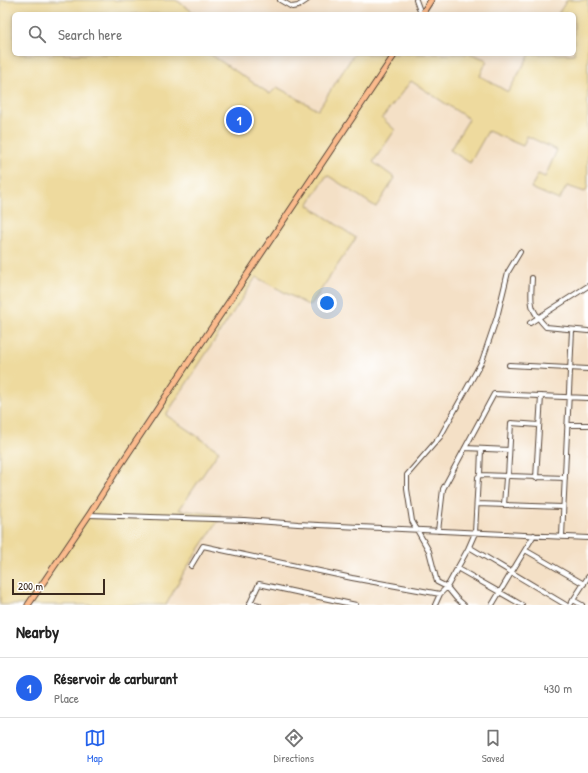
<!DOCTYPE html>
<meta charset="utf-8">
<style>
:root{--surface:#fff;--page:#f2f2f2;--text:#222;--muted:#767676;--line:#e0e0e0;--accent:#2563eb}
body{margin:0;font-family:"Patrick Hand",sans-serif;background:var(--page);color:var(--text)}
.scale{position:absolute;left:12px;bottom:10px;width:93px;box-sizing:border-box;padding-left:4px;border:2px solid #3b2a1e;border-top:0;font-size:11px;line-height:14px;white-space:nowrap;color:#3b2a1e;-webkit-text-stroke:3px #fff;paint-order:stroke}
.you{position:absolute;left:327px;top:303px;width:14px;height:14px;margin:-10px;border:3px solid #fff;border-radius:50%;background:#1a73e8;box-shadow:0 0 0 6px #1a73e833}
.badge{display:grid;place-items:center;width:26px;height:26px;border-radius:50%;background:var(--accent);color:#fff;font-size:13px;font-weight:700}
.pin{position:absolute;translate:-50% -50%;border:2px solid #fff;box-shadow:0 1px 4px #0006}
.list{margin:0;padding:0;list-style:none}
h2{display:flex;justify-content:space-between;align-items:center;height:52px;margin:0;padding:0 16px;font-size:17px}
h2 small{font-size:13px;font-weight:400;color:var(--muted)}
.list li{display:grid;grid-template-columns:26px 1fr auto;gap:12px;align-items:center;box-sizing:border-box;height:60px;padding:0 16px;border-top:1px solid var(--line)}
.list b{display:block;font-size:15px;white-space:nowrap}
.list p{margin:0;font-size:13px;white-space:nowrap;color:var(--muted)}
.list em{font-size:13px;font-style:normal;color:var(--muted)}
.icon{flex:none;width:22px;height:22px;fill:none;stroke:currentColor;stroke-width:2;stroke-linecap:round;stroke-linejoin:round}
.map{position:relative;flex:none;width:588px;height:605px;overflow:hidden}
.search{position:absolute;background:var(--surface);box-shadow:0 2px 10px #0003;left:12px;right:12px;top:12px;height:44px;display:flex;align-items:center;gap:10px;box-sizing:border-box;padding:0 14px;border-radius:6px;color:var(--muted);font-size:15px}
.sheet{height:112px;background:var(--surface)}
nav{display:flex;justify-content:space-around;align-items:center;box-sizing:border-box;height:56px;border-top:1px solid var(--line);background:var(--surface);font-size:11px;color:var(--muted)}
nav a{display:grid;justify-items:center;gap:2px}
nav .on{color:var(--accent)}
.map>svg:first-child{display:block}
.sand{fill:#eeda9e;stroke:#94825e}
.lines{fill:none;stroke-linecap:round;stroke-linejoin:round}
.minor-casing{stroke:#574537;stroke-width:6}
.major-casing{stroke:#574537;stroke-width:7}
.minor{stroke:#fff;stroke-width:4}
.major{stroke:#fbbb8d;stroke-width:5}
</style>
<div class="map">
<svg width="588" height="605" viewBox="0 0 588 605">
<rect width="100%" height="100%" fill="#fff"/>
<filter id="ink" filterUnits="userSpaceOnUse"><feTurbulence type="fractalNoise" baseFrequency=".025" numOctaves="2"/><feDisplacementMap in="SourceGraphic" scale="8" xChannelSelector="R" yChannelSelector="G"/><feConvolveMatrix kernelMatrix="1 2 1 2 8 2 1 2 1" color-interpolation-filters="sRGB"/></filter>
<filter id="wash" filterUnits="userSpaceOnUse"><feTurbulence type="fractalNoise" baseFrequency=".012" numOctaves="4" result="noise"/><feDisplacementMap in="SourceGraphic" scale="16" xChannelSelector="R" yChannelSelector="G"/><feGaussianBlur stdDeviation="0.9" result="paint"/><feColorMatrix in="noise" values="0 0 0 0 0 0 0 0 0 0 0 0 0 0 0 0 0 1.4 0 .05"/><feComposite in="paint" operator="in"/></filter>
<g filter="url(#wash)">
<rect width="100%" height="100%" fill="#f4e0c6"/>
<path class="sand" d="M0,0H176L196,14H14V54H210L270,94L277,87L318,110L354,54H472L487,60L480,76L508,92L530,54H574V14H558L567,0H588V186L585,192L567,186L559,200L531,188L538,174L545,177L557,150L527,136L523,146L488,131L470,163L450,150L469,119L411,81L382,118L395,130L373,162L395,178L376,207L327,175L308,205L356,238L310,306L256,277L166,415L219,451L179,510L222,515L184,572L166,605H0Z"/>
</g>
<g filter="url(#ink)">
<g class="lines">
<defs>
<path id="minor" d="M280,0L292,7L298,6L307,0
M416,0L421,14
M532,278C531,302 528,308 546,327L588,331
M530,323L588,286
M509,365L588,369
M567,425H588
M465,448L509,450
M480,475L565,478
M536,478L541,396
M477,504L562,507
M504,505L506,478L508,476L511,423L539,425
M89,515L244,520L298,524L588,538
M438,531L443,489L494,394L588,398
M562,536L572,330
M469,547L566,605
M525,550L584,584
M191,566L203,546L352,578L440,594
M457,568L522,605
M573,600L582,605
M250,603L259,605
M249,605L259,584L356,605
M435,605L440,594L447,587L468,549L475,533L478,477L480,475L481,449
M464,605L456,598L447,587L437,582L429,551L412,521L407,489V475L440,437L482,361L497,317L508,272L520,252
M492,605L534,535
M570,605L588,577"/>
<path id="major" d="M422,14L431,0
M28,605L89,515L119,467L186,366L395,54"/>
</defs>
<use href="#minor" class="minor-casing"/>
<use href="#major" class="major-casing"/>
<use href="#minor" class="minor"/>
<use href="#major" class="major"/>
</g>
</g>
</svg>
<div class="scale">200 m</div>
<div class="you"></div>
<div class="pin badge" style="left:239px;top:120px">1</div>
<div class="search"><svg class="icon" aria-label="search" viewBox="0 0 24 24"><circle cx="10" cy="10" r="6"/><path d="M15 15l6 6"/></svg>Search here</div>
</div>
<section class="sheet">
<h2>Nearby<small></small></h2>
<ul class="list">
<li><span class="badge">1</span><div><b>Réservoir de carburant</b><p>Place</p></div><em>430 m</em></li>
</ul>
</section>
<nav>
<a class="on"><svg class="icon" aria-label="map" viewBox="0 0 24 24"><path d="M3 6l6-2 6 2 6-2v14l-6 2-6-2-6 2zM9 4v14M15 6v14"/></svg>Map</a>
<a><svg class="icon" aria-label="directions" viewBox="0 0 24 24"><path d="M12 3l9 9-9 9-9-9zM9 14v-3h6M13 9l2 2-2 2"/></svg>Directions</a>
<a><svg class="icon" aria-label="saved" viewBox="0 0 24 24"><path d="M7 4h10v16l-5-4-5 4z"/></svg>Saved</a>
</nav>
